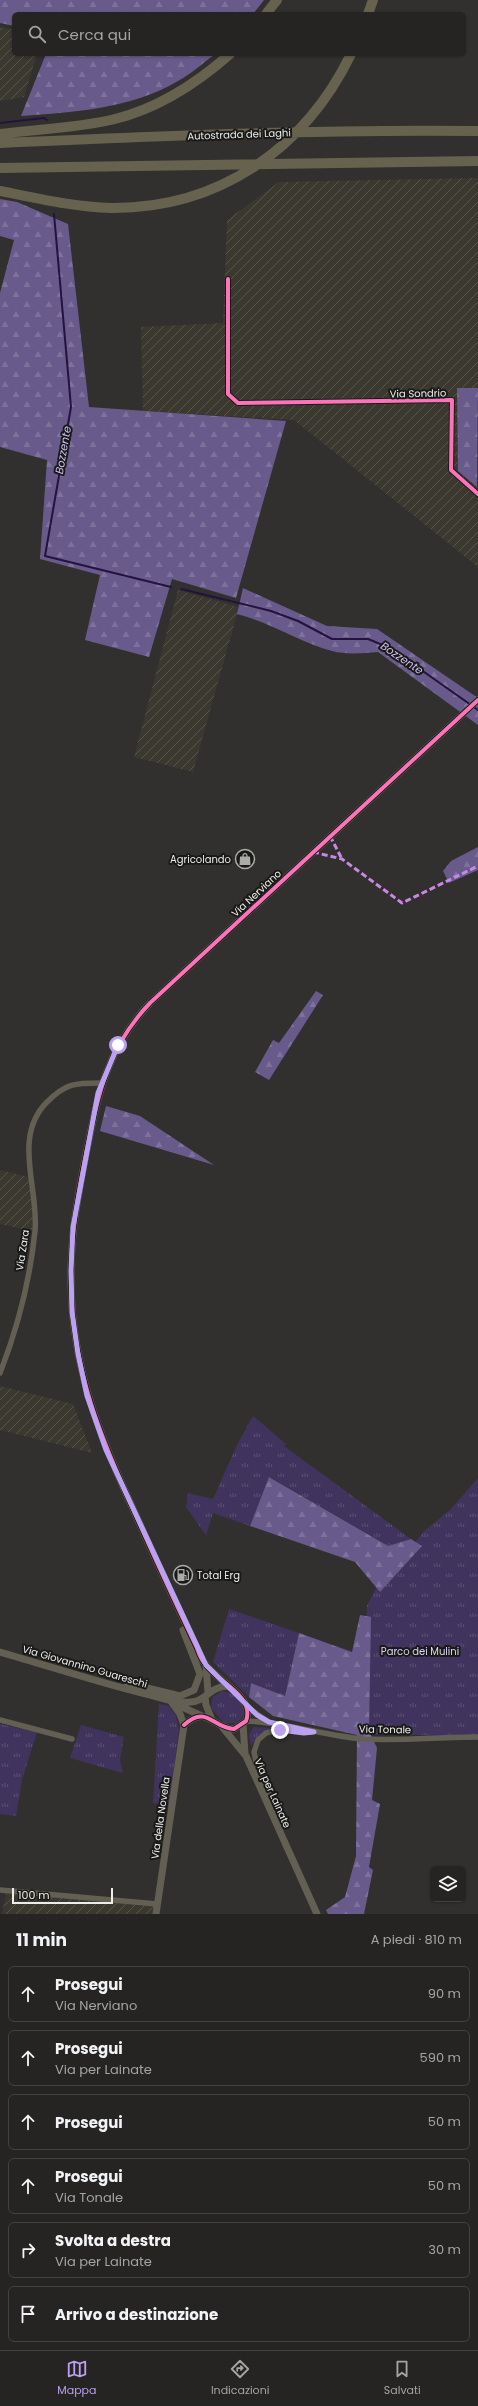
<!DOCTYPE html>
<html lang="it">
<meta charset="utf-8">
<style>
:root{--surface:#252422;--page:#31302f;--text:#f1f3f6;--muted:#a3a4a5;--line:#424140;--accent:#bca0f2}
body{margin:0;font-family:Poppins,sans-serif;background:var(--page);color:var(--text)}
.controls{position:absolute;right:12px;bottom:12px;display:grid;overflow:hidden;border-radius:6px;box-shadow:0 1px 3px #0004}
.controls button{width:36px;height:36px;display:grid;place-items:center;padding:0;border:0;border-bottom:1px solid var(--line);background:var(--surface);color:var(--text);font:20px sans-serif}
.scale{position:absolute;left:12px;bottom:10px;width:101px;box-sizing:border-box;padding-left:4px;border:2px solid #ededea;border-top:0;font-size:11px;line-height:14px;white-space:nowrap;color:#ededea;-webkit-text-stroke:3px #191917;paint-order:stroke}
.stop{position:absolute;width:12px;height:12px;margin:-9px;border:3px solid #bca0f2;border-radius:50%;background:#fff}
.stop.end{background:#bca0f2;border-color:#fff;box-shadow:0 1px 4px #0008}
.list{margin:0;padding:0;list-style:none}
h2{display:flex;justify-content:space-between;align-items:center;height:52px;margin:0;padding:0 16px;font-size:17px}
h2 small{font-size:13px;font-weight:400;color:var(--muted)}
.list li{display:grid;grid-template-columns:26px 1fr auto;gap:12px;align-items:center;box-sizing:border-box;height:56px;margin:0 8px 8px;padding:0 8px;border:1px solid var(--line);border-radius:6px}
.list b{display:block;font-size:15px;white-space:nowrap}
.list p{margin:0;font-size:13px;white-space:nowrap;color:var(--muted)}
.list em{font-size:13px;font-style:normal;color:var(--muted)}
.icon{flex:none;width:22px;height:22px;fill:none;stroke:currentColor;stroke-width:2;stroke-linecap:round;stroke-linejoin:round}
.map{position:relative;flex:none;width:478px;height:1914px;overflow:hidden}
.search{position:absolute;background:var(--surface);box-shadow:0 1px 3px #0004;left:12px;right:12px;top:12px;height:44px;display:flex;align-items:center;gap:10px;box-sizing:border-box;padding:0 14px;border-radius:6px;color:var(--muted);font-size:15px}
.sheet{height:436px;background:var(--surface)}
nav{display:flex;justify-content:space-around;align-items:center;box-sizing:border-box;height:56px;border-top:1px solid var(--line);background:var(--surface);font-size:11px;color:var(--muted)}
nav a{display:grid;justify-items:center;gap:2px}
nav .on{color:var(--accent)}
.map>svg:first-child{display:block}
.industrial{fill:url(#industrial-furrows)}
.grass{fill:url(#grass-tufts)}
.forest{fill:url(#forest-firs)}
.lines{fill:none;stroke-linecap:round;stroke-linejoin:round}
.stream{stroke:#24123f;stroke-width:2}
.minor{stroke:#636053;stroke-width:5.5}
.tertiary{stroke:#636053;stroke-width:7}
.motorway{stroke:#67624e;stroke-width:10}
.quiet{stroke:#c787e3;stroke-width:3;stroke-dasharray:6 3;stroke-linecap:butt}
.cycleway-casing{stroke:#191917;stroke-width:6}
.cycleway{stroke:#fb73b8;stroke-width:4}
.route{stroke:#bca0f2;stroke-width:5}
.labels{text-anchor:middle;stroke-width:4;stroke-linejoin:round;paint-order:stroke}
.street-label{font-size:10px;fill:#ededea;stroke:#191917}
.poi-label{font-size:10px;fill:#ededea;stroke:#191917;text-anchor:end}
.park-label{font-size:10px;fill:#ddd4f7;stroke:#191917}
.water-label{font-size:11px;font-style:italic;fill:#cfc1f4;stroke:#191917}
</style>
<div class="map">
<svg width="478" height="1914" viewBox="0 0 478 1914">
<defs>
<pattern id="industrial-furrows" width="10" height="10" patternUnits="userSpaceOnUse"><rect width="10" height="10" fill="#3a382f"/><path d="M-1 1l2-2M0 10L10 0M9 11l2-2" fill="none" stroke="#57554d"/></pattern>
<pattern id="grass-tufts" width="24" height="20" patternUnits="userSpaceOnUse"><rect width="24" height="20" fill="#40335d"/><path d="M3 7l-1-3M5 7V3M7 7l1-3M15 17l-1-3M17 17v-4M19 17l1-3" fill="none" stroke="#5c5174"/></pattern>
<pattern id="forest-firs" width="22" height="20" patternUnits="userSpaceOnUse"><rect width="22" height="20" fill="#685a8b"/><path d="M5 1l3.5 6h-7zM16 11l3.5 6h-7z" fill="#7e729c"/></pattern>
</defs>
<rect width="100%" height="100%" fill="#31302e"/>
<path class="industrial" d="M0,27L14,30V54H37L24,97L0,101Z
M478,178V388H457L458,471L478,487V567L294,420L143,411L141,327L223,323L227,220L279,182Z
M178,590L239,607L193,772L134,757Z
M0,1170L29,1177L33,1213L32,1231L0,1224Z
M0,1386L73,1404L92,1453L0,1430Z
M6,1893L155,1906L154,1914H2Z"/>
<path class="grass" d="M253,1416L286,1444L284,1446L411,1539L388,1546L270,1477L250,1526L213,1513L206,1535L186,1507L188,1493L213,1499L237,1445Z
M478,1478V1736L361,1734L367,1606L376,1588L403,1559L423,1532L451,1509Z
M229,1609L299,1633L285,1696L251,1683L249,1697L213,1662Z
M222,1691C235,1692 248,1704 242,1718L236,1723H224L211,1708L212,1697Z
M159,1704L169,1706L176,1716L179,1730L169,1806L153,1803Z
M0,1724L37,1732L22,1780L16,1816L0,1814Z
M81,1725L124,1737L120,1760L123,1773L70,1758Z
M253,1727L273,1728L259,1735L251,1746L249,1735Z"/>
<path class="forest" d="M0,0H264L253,14H14V26L0,23Z
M46,54H215C203,63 191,74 178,81C130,109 75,112 21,116Z
M0,199L17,202L68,224L89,407L286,421L236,598L172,579L149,657L85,640L100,575L40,559L47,460L0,447V293L14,240L0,236Z
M457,388H478L477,487L458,471Z
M243,588L327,626L377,629L478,698V725L378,652C363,653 347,655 332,651C299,642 270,622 237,614Z
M478,847V870L449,883L443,871L451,861Z
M316,991L323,995L269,1080L255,1072L273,1040L279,1043Z
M106,1106L140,1116L214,1165L100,1131Z
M269,1477L388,1546L411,1539L422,1546L380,1592L355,1562L250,1526Z
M360,1615L371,1617L369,1731L377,1748L372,1800L380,1804L369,1867L373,1870L364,1914H328L326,1910L345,1897L356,1856L357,1735L273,1716L249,1697L251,1683L285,1696L299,1633L352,1652Z"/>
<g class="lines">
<path class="stream" d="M0,123L44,118L47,120
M54,214L71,407L45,556L171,587
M181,589L271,611L298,621L332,639H368L390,648L478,710"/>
<path class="minor" d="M228,279V394L238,403L452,400L451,470L478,494
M0,1373C18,1327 30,1280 35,1231C39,1188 12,1137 47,1102C66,1083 75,1083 101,1083
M247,1707L267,1721
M0,1720L72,1739
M246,1721C286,1722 324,1736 364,1739C402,1741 440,1737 478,1737
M280,1827L276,1809L257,1766L254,1752L258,1740L266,1733L279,1730L307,1732
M0,1890L157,1904"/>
<path class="tertiary" d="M0,1652C49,1666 97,1682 146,1694C159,1697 177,1704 191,1702C207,1701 208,1687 228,1686
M206,1665L208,1693
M123,1688L135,1685L180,1696L194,1690L200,1674L183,1630
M205,1697L206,1705L212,1720
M172,1703L180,1714L184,1725
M173,1703L202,1716
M243,1724L245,1754
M184,1725C207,1704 212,1728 234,1729L246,1721C255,1696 218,1682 206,1665C202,1661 199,1654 197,1648C177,1606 157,1563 138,1520C102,1441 72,1371 71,1283C70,1237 78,1194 87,1149C99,1091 108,1047 150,1003L478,700
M223,1728L246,1756L317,1914
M156,1914L184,1725"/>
<path class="motorway" d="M266,14L277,0
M368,14L373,0
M0,134C38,129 78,128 115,119C159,108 196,84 230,54
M0,143C159,136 319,129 478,131
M0,168L478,161
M0,191C36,198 73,207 111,208C218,209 305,149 351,54"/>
<path class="quiet" d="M330,836L342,859
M313,852L342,859L402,903L478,866"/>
<defs>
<path id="cycleway" d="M228,279V394L238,403L452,400L451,470L478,494
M184,1725C207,1704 212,1728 234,1729L246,1721C255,1696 218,1682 206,1665C202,1661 199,1654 197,1648C177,1606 157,1563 138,1520C102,1441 72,1371 71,1283C70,1237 78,1194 87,1149C99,1091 108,1047 150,1003L478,700"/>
</defs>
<use href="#cycleway" class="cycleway-casing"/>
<use href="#cycleway" class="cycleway"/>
</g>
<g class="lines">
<path class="route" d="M118,1045L98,1093L73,1227L71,1270L72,1312L78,1354L87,1396L106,1450L206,1665L257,1715L269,1722L314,1732L304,1733L280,1730"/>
</g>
<defs>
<symbol id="shop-ring" viewBox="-11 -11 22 22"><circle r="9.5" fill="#191917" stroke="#ababa8" stroke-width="1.5"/><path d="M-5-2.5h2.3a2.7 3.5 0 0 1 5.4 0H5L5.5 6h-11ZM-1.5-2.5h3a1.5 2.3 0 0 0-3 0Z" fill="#ababa8"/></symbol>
<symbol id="fuel-ring" viewBox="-11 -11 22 22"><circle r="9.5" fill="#191917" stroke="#ababa8" stroke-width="1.5"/><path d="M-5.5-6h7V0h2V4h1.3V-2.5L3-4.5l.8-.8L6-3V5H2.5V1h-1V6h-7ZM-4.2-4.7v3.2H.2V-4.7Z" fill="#ababa8"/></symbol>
</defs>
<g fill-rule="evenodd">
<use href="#shop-ring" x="234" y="848" width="22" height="22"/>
<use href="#fuel-ring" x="172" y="1564" width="22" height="22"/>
</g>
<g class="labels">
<g class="street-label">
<text transform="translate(239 134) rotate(-2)" y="4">Autostrada dei Laghi</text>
<text transform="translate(418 393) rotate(-1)" y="4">Via Sondrio</text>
<text transform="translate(256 893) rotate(-43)" y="4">Via Nerviano</text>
<text transform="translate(22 1250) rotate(-81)" y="4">Via Zara</text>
<text transform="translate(85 1666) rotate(16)" y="4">Via Giovannino Guareschi</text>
<text transform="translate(385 1729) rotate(1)" y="4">Via Tonale</text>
<text transform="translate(273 1793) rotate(66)" y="4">Via per Lainate</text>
<text transform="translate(160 1818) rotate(-82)" y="4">Via della Novella</text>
</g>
<g class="poi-label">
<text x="231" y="863">Agricolando</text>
<text x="197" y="1579" text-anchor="start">Total Erg</text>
</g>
<g class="park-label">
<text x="420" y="1655">Parco dei Mulini</text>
</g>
<g class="water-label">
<text transform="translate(63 450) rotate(-80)" y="4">Bozzente</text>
<text transform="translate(402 658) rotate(34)" y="4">Bozzente</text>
</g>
</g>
</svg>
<div class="controls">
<button><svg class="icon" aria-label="layers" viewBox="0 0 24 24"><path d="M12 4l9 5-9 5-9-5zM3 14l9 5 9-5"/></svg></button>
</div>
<div class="scale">100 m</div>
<div class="stop" style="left:118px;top:1045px"></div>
<div class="stop end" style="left:280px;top:1730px"></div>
<div class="search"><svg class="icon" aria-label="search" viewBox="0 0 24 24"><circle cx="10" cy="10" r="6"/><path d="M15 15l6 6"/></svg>Cerca qui</div>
</div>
<section class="sheet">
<h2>11 min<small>A piedi · 810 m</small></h2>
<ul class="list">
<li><svg class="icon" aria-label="ahead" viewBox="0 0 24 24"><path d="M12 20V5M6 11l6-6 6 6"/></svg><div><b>Prosegui</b><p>Via Nerviano</p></div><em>90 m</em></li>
<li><svg class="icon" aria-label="ahead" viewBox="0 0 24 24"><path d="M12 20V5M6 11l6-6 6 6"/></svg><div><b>Prosegui</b><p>Via per Lainate</p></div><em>590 m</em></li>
<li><svg class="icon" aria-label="ahead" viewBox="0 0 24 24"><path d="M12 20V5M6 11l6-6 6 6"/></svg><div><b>Prosegui</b></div><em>50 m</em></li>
<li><svg class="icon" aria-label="ahead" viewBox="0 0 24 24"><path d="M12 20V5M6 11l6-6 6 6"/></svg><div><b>Prosegui</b><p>Via Tonale</p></div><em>50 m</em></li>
<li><svg class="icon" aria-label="right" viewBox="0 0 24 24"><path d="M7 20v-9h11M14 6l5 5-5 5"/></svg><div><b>Svolta a destra</b><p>Via per Lainate</p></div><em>30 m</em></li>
<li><svg class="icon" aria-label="arrive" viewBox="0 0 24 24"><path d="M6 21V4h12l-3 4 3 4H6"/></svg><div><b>Arrivo a destinazione</b></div></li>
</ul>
</section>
<nav>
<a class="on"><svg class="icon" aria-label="map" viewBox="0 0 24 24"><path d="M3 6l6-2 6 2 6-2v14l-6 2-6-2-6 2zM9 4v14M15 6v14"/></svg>Mappa</a>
<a><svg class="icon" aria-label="directions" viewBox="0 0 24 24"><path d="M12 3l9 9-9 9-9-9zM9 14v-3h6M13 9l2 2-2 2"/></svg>Indicazioni</a>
<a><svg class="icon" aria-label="saved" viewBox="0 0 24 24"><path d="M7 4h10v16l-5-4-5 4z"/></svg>Salvati</a>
</nav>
